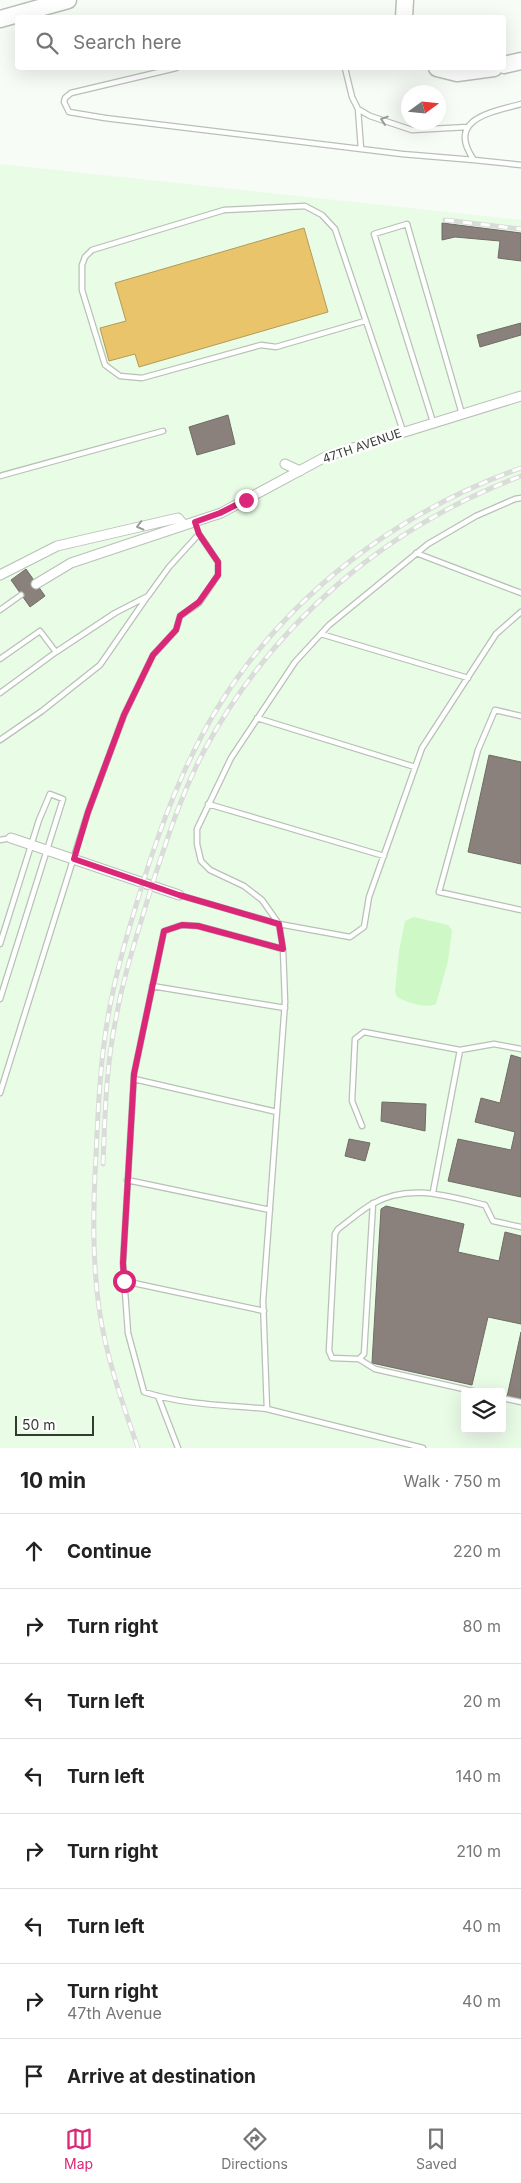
<!DOCTYPE html>
<meta charset="utf-8">
<style>
:root{--surface:#fff;--page:#f6f6f6;--text:#222;--muted:#767676;--line:#e0e0e0;--accent:#db2777}
body{margin:0;font-family:Inter,sans-serif;background:var(--page);color:var(--text)}
.controls{position:absolute;right:15px;bottom:15px;display:grid;overflow:hidden;border-radius:5px;box-shadow:0 5px 20px #0002}
.controls button{width:45px;height:45px;display:grid;place-items:center;padding:0;border:0;border-bottom:1px solid var(--line);background:var(--surface);color:var(--text);font:25px sans-serif}
.compass{position:absolute;left:401px;top:85px;width:45px;height:45px;border-radius:50%;background:var(--surface);box-shadow:0 5px 20px #0002;rotate:75deg}
.scale{position:absolute;left:15px;bottom:12px;width:79px;box-sizing:border-box;padding-left:5px;border:2px solid #323b30;border-top:0;font-size:14px;line-height:18px;white-space:nowrap;color:#323b30;-webkit-text-stroke:4px #fff;paint-order:stroke}
.stop{position:absolute;width:15px;height:15px;margin:-11px;border:4px solid #db2777;border-radius:50%;background:#fff}
.stop.end{background:#db2777;border-color:#fff;box-shadow:0 1px 5px #0008}
.list{margin:0;padding:0;list-style:none}
h2{display:flex;justify-content:space-between;align-items:center;height:65px;margin:0;padding:0 20px;font-size:21px}
h2 small{font-size:16px;font-weight:400;color:var(--muted)}
.list li{display:grid;grid-template-columns:32px 1fr auto;gap:15px;align-items:center;box-sizing:border-box;height:75px;padding:0 20px;border-top:1px solid var(--line)}
.list b{display:block;font-size:19px;white-space:nowrap}
.list p{margin:0;font-size:16px;white-space:nowrap;color:var(--muted)}
.list em{font-size:16px;font-style:normal;color:var(--muted)}
.icon{flex:none;width:28px;height:28px;fill:none;stroke:currentColor;stroke-width:2;stroke-linecap:round;stroke-linejoin:round}
.map{position:relative;flex:none;width:521px;height:1448px;overflow:hidden}
.search{position:absolute;background:var(--surface);box-shadow:0 5px 20px #0002;left:15px;right:15px;top:15px;height:55px;display:flex;align-items:center;gap:12px;box-sizing:border-box;padding:0 18px;border-radius:5px;color:var(--muted);font-size:19px}
.sheet{height:665px;background:var(--surface)}
nav{display:flex;justify-content:space-around;align-items:center;box-sizing:border-box;height:70px;border-top:1px solid var(--line);background:var(--surface);font-size:14px;color:var(--muted)}
nav a{display:grid;justify-items:center;gap:2px}
nav .on{color:var(--accent)}
.map>svg:first-child{display:block}
.built{fill:#e9fce6;fill-rule:evenodd}
.water{fill:#cef8c5}
.homes{fill:#e9c46a;stroke:#b29b59}
.industry{fill:#8a817c;stroke:#706c65}
.lines{fill:none;stroke-linecap:round;stroke-linejoin:round}
.lane-casing{stroke:#b9c0b8;stroke-width:7}
.street-casing{stroke:#b9c0b8;stroke-width:11}
.highway-casing{stroke:#b9c0b8;stroke-width:19}
.lane{stroke:#fefffe;stroke-width:4.5}
.street{stroke:#fefffe;stroke-width:9}
.highway{stroke:#fefffe;stroke-width:16}
.rail-casing{stroke:#dadcd9;stroke-width:5}
.rail{stroke:#fff;stroke-width:3;stroke-dasharray:9;stroke-linecap:butt}
.oneway{stroke:#989d97}
.route{stroke:#db2777;stroke-width:6}
.labels{text-anchor:middle;stroke-width:5;stroke-linejoin:round;paint-order:stroke}
.street-label{font-size:12px;fill:#323b30;stroke:#fff}
</style>
<div class="map">
<svg width="521" height="1448" viewBox="0 0 521 1448">
<rect width="100%" height="100%" fill="#f7fcf6"/>
<path class="built" d="M0,164L521,220V1448H0ZM465,1392H502V1429H465Z"/>
<path class="water" d="M414,917L448,925L452,930L448,961L436,1004C426,1009 406,1002 397,997L395,992L399,951L405,921Z"/>
<path class="homes" d="M304,228L328,312L139,367L135,354L109,361L100,328L126,321L115,283Z"/>
<path class="industry" d="M442,223L521,233V261L498,258L500,241L455,237L442,240Z
M521,323V335L480,347L477,335Z
M228,415L235,444L197,455L189,427Z
M26,569L45,596L30,607L11,580Z
M489,755L521,762V864L468,852Z
M511,1055L521,1058V1197L448,1181L458,1139L511,1150L515,1132L475,1122L481,1098L500,1103Z
M382,1102L426,1104L425,1131L381,1121Z
M349,1139L370,1143L365,1161L345,1156Z
M386,1206L464,1224L458,1252L499,1261L505,1232L521,1236V1324L488,1317L472,1385L372,1363L381,1209Z
M521,1332V1400L507,1397Z"/>
<g class="lines">
<defs>
<path id="lane" d="M176,68L71,93L65,98L64,102L69,112L105,118L402,154L474,160
M345,68L352,97L358,109L361,149
M521,104C492,112 445,119 474,160L521,165
M358,109L370,116L412,130L468,127
M365,321L276,347L261,345L142,378L120,376L105,365L82,290V265L85,257L92,250L224,210L305,206L322,215L335,229L403,431
M433,422L374,234L407,224L462,414
M0,476L163,431
M416,553L521,593
M0,610L21,595
M321,634L468,678
M0,659L40,631L56,652
M0,693L56,652L115,613L148,596L169,567L199,534L218,562V575L199,603L180,616L176,630L153,655L124,715L88,812L0,1093
M521,716L495,710L478,750L439,892L521,910
M257,718L415,767
M0,740L42,711L100,665L147,597
M208,804L384,856
M0,840L11,838
M179,895L279,924L350,937L364,927L369,897L422,748L496,634L521,612
M0,944L39,820L50,794L63,799L0,999
M283,949L198,926L182,925L164,931L134,1074L123,1263L128,1333L144,1392C184,1405 226,1405 267,1409L263,1301L285,1002L283,949L279,924L262,900L244,886L210,870L201,861L197,844V829L231,758L295,662L329,625L428,544L476,516L515,499L521,498
M152,986L285,1008
M134,1079L277,1112
M362,1126L352,1101L355,1039L364,1032L460,1050L494,1044L521,1049
M127,1180L270,1210
M433,1192L460,1050
M373,1203L364,1354L359,1359L332,1358L329,1351L335,1234L338,1229C349,1221 360,1211 372,1204C409,1183 447,1196 485,1205L493,1221L521,1227
M124,1281L264,1311
M359,1359L375,1369L477,1392
M158,1396L178,1448
M502,1398L521,1402
M267,1409L423,1448"/>
<path id="street" d="M285,464L300,471
M0,575L57,546L178,518L184,525
M36,584L71,563L221,513L327,456L521,396
M11,838L179,895"/>
<path id="highway" d="M404,18L405,0
M0,19L68,0
M504,65L521,61
M437,68L457,73L494,68"/>
</defs>
<use href="#lane" class="lane-casing"/>
<use href="#street" class="street-casing"/>
<use href="#highway" class="highway-casing"/>
<use href="#lane" class="lane"/>
<use href="#street" class="street"/>
<use href="#highway" class="highway"/>
<defs>
<path id="rail" d="M445,220L521,229
M103,1164C105,1115 106,1066 116,1018C124,973 139,929 152,885C167,839 182,792 205,749C274,622 386,527 521,476
M138,1448C122,1402 106,1357 99,1308C92,1258 93,1206 96,1156C98,1110 100,1063 108,1017C116,969 131,922 145,876C169,801 198,729 246,666C316,574 412,507 521,468"/>
</defs>
<use href="#rail" class="rail-casing"/>
<use href="#rail" class="rail"/>
</g>
<defs><path id="oneway-chevron" d="M-2-3.5L2.5 0L-2 3.5" fill="none" stroke-width="1.6" stroke-linecap="round" stroke-linejoin="round" transform="scale(1.25)"/></defs>
<g class="oneway">
<use href="#oneway-chevron" transform="translate(384 120) rotate(-162)"/>
<use href="#oneway-chevron" transform="translate(140 526) rotate(166)"/>
</g>
<g class="lines">
<path class="route" d="M124,1281L123,1263L134,1074L164,931L182,925L198,926L283,949L279,924L179,895L74,859L88,812L124,715L153,655L176,630L180,616L199,602L218,575V562L199,534L195,522L220,513L246,500"/>
</g>
<g class="labels">
<g class="street-label">
<text transform="translate(362 446) rotate(-19)" y="4">47TH AVENUE</text>
</g>
</g>
</svg>
<div class="controls">
<button><svg class="icon" aria-label="layers" viewBox="0 0 24 24"><path d="M12 4l9 5-9 5-9-5zM3 14l9 5 9-5"/></svg></button>
</div>
<svg class="compass" viewBox="-18 -18 36 36"><path d="M0-13l5 13h-10z" fill="#e53935"/><path d="M0 13l5-13h-10z" fill="#767676"/></svg>
<div class="scale">50 m</div>
<div class="stop" style="left:124px;top:1281px"></div>
<div class="stop end" style="left:246px;top:500px"></div>
<div class="search"><svg class="icon" aria-label="search" viewBox="0 0 24 24"><circle cx="10" cy="10" r="6"/><path d="M15 15l6 6"/></svg>Search here</div>
</div>
<section class="sheet">
<h2>10 min<small>Walk · 750 m</small></h2>
<ul class="list">
<li><svg class="icon" aria-label="ahead" viewBox="0 0 24 24"><path d="M12 20V5M6 11l6-6 6 6"/></svg><div><b>Continue</b></div><em>220 m</em></li>
<li><svg class="icon" aria-label="right" viewBox="0 0 24 24"><path d="M7 20v-9h11M14 6l5 5-5 5"/></svg><div><b>Turn right</b></div><em>80 m</em></li>
<li><svg class="icon" aria-label="left" viewBox="0 0 24 24"><path d="M17 20v-9H6M10 6l-5 5 5 5"/></svg><div><b>Turn left</b></div><em>20 m</em></li>
<li><svg class="icon" aria-label="left" viewBox="0 0 24 24"><path d="M17 20v-9H6M10 6l-5 5 5 5"/></svg><div><b>Turn left</b></div><em>140 m</em></li>
<li><svg class="icon" aria-label="right" viewBox="0 0 24 24"><path d="M7 20v-9h11M14 6l5 5-5 5"/></svg><div><b>Turn right</b></div><em>210 m</em></li>
<li><svg class="icon" aria-label="left" viewBox="0 0 24 24"><path d="M17 20v-9H6M10 6l-5 5 5 5"/></svg><div><b>Turn left</b></div><em>40 m</em></li>
<li><svg class="icon" aria-label="right" viewBox="0 0 24 24"><path d="M7 20v-9h11M14 6l5 5-5 5"/></svg><div><b>Turn right</b><p>47th Avenue</p></div><em>40 m</em></li>
<li><svg class="icon" aria-label="arrive" viewBox="0 0 24 24"><path d="M6 21V4h12l-3 4 3 4H6"/></svg><div><b>Arrive at destination</b></div></li>
</ul>
</section>
<nav>
<a class="on"><svg class="icon" aria-label="map" viewBox="0 0 24 24"><path d="M3 6l6-2 6 2 6-2v14l-6 2-6-2-6 2zM9 4v14M15 6v14"/></svg>Map</a>
<a><svg class="icon" aria-label="directions" viewBox="0 0 24 24"><path d="M12 3l9 9-9 9-9-9zM9 14v-3h6M13 9l2 2-2 2"/></svg>Directions</a>
<a><svg class="icon" aria-label="saved" viewBox="0 0 24 24"><path d="M7 4h10v16l-5-4-5 4z"/></svg>Saved</a>
</nav>
